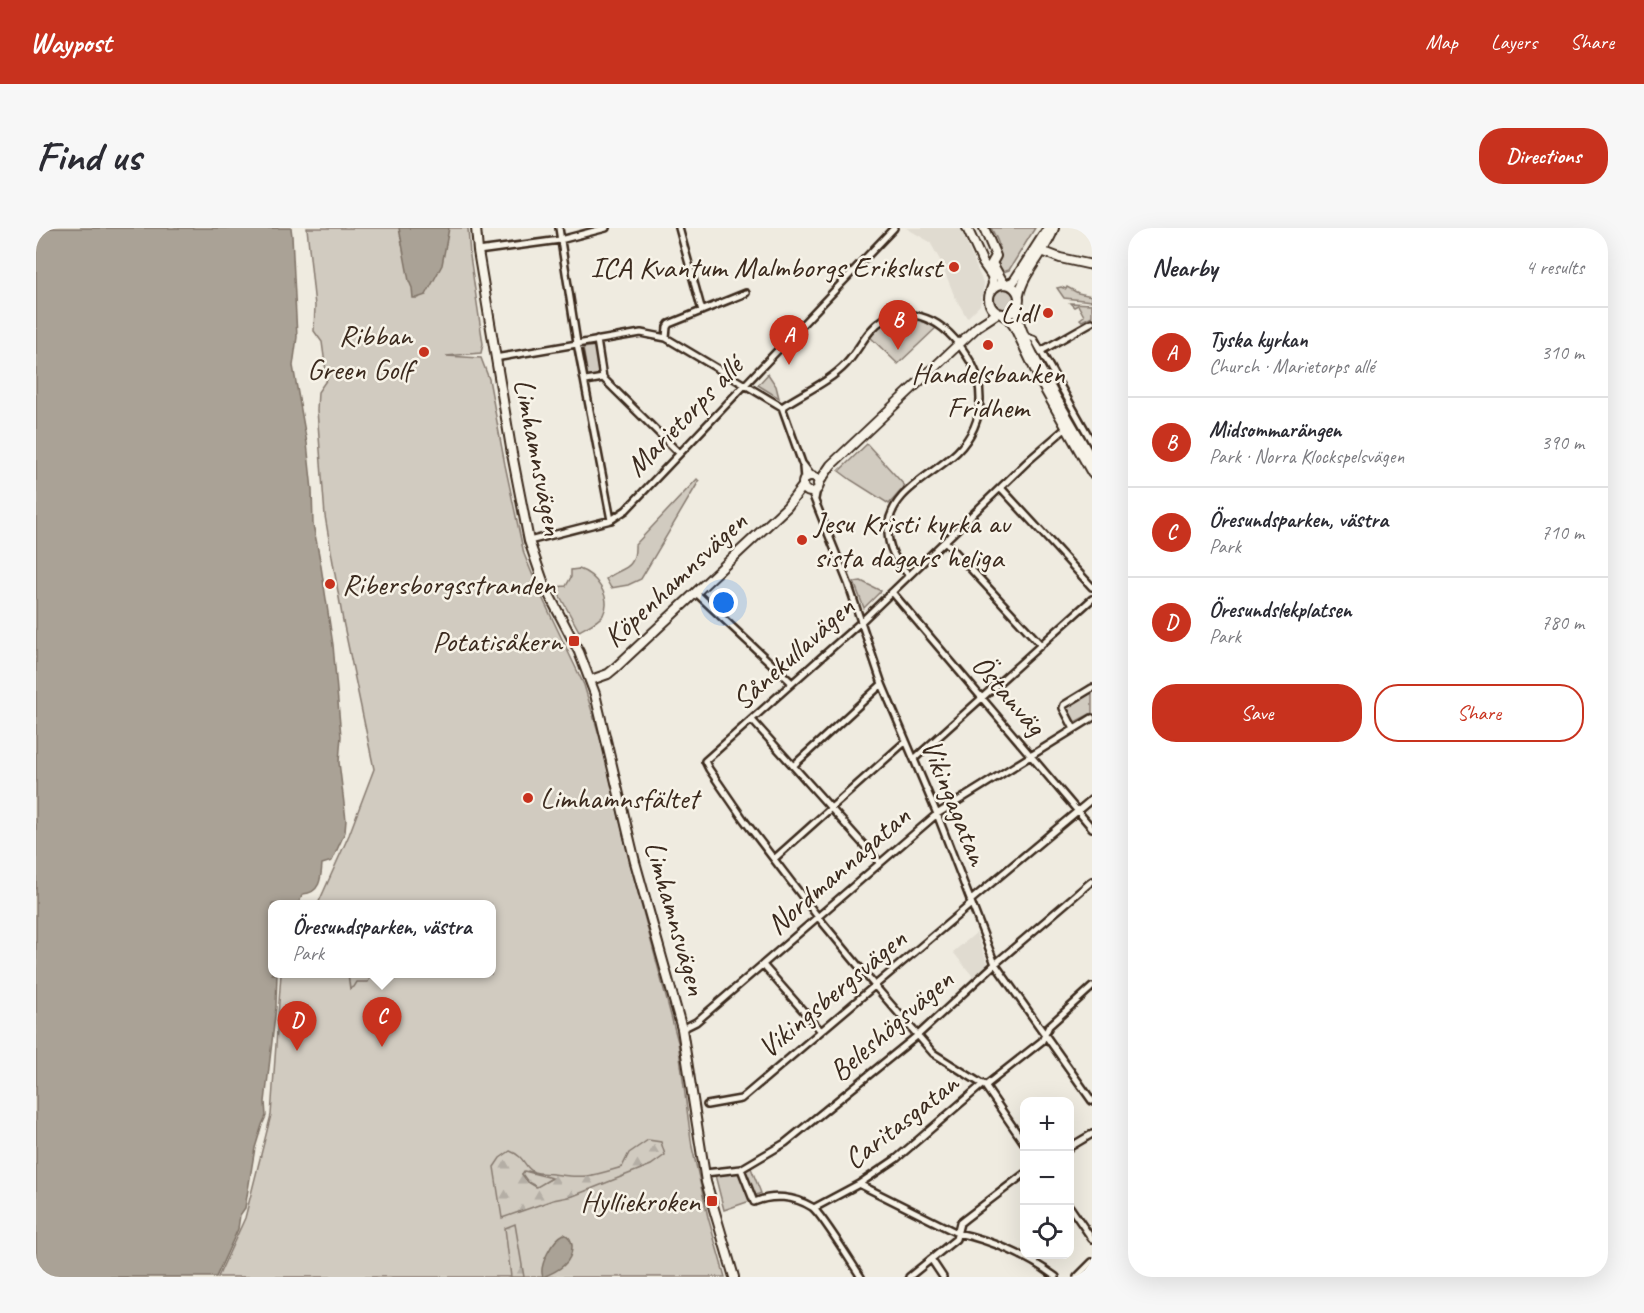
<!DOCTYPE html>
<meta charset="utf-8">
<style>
:root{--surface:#fff;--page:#f7f7f7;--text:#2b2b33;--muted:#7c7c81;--line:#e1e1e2;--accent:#c8321e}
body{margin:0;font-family:Caveat,sans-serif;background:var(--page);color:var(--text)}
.controls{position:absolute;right:18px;bottom:18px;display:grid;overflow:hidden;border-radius:12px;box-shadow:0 6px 24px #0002}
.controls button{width:54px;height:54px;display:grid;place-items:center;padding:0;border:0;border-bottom:2px solid var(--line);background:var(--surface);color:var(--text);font:30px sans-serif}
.you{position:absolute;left:688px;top:375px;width:21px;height:21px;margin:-15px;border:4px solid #fff;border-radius:50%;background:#1a73e8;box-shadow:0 0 0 9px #1a73e833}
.badge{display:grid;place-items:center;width:39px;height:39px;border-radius:50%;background:var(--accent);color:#fff;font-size:20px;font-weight:700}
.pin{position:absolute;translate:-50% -50px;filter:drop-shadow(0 2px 3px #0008)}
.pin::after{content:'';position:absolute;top:32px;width:21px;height:18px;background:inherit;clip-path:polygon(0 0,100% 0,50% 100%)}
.popup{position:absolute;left:232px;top:672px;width:228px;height:78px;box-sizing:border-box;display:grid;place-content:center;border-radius:12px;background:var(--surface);filter:drop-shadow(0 2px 4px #0005);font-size:20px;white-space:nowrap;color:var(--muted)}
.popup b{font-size:22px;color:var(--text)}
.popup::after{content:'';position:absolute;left:50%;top:100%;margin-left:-12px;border:12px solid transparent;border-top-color:var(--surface)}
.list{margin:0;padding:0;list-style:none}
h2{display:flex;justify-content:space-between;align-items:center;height:78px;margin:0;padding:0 24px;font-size:26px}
h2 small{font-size:20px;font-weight:400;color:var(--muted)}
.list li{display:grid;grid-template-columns:39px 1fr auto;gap:18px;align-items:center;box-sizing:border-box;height:90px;padding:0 24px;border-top:2px solid var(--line)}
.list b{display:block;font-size:22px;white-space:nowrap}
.list p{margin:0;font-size:20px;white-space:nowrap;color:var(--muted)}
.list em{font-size:20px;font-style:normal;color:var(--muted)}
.actions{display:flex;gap:12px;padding:18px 24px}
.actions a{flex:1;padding:14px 0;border:2px solid var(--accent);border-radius:24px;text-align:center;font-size:21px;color:var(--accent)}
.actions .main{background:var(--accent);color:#fff}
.icon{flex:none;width:33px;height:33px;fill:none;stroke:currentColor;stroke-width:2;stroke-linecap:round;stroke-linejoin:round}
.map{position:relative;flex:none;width:1056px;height:1049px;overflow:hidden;border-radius:24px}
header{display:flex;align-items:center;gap:36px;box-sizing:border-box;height:84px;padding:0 30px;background:var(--accent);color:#fff}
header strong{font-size:28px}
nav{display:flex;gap:33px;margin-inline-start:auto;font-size:21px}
.intro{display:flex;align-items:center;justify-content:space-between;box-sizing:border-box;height:144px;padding:0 36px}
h1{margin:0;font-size:42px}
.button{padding:15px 27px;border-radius:24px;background:var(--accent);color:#fff;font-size:21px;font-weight:700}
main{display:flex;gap:36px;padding:0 36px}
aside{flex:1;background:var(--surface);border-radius:24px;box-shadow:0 6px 24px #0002}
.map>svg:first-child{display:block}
.built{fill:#e0dbd0}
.green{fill:#d1cbc0;stroke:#867a6f;stroke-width:1.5}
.forest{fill:url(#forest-firs);stroke:#867a6f;stroke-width:1.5;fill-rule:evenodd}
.wetland{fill:url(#wetland-marsh);stroke:#867a6f;stroke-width:1.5}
.water{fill:#aaa296;stroke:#7e7266;stroke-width:1.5}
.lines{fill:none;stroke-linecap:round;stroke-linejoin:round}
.street-casing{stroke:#3b2a1e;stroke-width:10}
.secondary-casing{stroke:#3b2a1e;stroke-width:12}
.street{stroke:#f7f3e8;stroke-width:5}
.secondary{stroke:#f7f3e8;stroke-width:8}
.poi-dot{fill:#c8321e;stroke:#f7f3e8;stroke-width:2}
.labels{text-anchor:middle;stroke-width:5;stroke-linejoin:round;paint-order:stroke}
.poi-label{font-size:30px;fill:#3b2a1e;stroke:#f7f3e8;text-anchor:end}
.street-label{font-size:30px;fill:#3b2a1e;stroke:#f7f3e8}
</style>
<header>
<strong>Waypost</strong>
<nav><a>Map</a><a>Layers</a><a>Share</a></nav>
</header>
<div class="intro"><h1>Find us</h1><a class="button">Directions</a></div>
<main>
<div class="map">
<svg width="1056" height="1049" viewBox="0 0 1056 1049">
<defs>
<pattern id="forest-firs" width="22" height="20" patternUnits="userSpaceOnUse" patternTransform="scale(1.5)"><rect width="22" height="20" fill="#d1cbc0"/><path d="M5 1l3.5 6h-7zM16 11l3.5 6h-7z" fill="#b4aea5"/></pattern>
<pattern id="wetland-marsh" width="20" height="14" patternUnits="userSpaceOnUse" patternTransform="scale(1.5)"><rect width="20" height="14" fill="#d1cbc0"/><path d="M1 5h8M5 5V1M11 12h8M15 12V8" fill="none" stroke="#b4aea5"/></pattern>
</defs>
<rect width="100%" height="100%" fill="#efebe0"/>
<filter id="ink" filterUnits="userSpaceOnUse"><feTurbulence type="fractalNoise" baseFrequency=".0167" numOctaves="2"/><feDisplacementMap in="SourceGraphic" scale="12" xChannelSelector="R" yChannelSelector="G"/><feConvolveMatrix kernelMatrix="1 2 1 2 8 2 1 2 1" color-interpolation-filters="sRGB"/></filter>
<g filter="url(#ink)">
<path class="built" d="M870,0H924L948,57L944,77L931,90L918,67L905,34L894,14Z
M940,705L952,736V740L939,751L917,724Z"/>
<path class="green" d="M271,0H432L434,28L447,116L445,125L410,128L445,130L453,151L469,237L488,326L504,365L548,457L567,520L593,631L642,814L656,919L672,989L689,1049H182L209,990L235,887L245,746H455V676H282L313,607L338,541L307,393L289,288L281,182L282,164L291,151L286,114L278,103L279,78Z
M955,0H999L973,42L964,45L960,31C967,19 961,12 955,0Z
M1025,59L1030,61L1031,59L1042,65L1056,68V73L1028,70L1021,60Z
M957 71a11 11 0 1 1 22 0a11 11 0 1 1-22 0Z
M1034,75L1056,76V88L1046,93L1044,91L1048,88L1042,77L1038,79Z
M872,89L885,91L900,100L862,136L832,107C845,95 854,90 872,89Z
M560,118L565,147L552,149L547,120Z
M732,146L740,158L743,170L722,157Z
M831,216L869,258L853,276L815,252L803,243Z
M661,251L663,253L605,351L592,357L575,360L570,351C584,339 600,344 599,317Z
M543,341C559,346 577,369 567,387C562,394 550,399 543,403L519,359L530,358L535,349V342Z
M825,353L845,363L828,380L818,354Z
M1056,463V485L1037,495L1029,481Z
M715,940L725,965L718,968L707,942Z
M704,944L714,973L688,982L679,947Z"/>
<path class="forest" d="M312,746H343L334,750L332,754H321L318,759L314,761Z
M612,912L625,914L629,927L615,937L537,968L517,972L466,990L458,939L464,930L474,923C490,929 487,939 498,944C503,946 512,945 517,946C549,951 556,948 586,939L593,925ZM492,943L515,951L500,959L492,954L486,946Z
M479,996L488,1049H475L469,1000Z"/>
<path class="wetland" d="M488,943L516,950L501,959L492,954L486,946Z"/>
<path class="water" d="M0,0H255L256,8L261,109L257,138L271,215L276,262L277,296L284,332L297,417L305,508L303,534L310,592L309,604L296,633L286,636C285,651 284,665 267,666L262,676H236V746H241L240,779L229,874L230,888L226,897L219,920L209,980L204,987L202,1001L180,1049H0Z
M363,0H413L406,37L390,67L381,70H377L376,60L373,53Z
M528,1006C533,1008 535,1011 536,1017C537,1035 522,1043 507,1049C502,1038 517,1011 528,1006Z"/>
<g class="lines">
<defs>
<path id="street" d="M523,0L541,115L575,292
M643,0L666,83
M442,23L524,12L570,0
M989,108L998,111L1056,214
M630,110L631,99L633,96L710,65
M561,112L567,150L643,225
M1005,123L1056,94
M459,130L605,105L630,110L746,179L766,235L776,248
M550,153L567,150
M746,179C767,165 793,154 810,136C824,121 830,102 848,91C863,83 882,86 896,93C914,102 926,119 936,136C942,147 944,158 944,171C944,191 935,210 921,224C896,248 852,264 852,303C852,321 861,335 873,347
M767,239L768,251
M965,260L1056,359
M775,263L812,355L846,456L901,586L959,736L1056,873
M779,271L781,261
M493,313L575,292L590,282L858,0
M909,313L1005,417
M856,364L1056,600
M660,365L756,455
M716,492L844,635
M1038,501L1027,480L1028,477L1056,460
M878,531L1056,371
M757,538L846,456
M738,631L870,513
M934,673L1056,571
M727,737L785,803
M646,801L660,794L901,586L1056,490
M949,858L1006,813L1013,798L1056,759
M671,877L705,871L935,676
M988,915L949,858L897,825L839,758L782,689L708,592L673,541L669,533L826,393L992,233L1030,200
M1034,919L1056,906
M705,941L718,974C737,966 758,968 776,979C785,985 816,1036 825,1049
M669,945L705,941L749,915L882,807L959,736L1056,653
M823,956L921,1005C955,1012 992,1028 1020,1049
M1034,979L1056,1011
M778,980L823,956L860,931L947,856
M895,1031L907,1049
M873,1049L920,1011L924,995L929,991L988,946
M1041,1049L1056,1034"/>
<path id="secondary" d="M440,0L442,23L476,226L493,313L509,359L543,424L559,466L599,634L646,801L670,954L698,1049
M931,0L947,35L956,48L957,56L955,62
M948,0L960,28L956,35L968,56
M1003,22L1024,30L1056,37
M953 71a15 15 0 1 1 30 0a15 15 0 1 1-30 0Z
M971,56L977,54L980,50L1012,0
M983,67C988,43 1010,24 1018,0
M981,80C978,105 1041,204 1056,232
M965,86L972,90L978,98L1007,158L1056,245
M767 256a8 8 0 1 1 16 0a8 8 0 1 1-16 0Z
M782,256L795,237L942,98L962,85
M555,452L572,446L578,441L751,279L767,258"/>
</defs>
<use href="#street" class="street-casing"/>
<use href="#secondary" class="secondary-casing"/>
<use href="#street" class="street"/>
<use href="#secondary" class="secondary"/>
</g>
</g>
<g class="poi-dot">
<circle cx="918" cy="39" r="6"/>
<circle cx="1012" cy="85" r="6"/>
<circle cx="952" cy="117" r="6"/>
<circle cx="388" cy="124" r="6"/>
<circle cx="766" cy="312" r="6"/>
<circle cx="294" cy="356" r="6"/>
<rect x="532" y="407" width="12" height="12" rx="3"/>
<circle cx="492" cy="570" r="6"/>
<rect x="670" y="967" width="12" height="12" rx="3"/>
</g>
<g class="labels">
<g class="poi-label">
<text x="906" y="49">ICA Kvantum Malmborgs Erikslust</text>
<text x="1000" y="95">Lidl</text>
<text x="376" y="117">Ribban<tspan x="376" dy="34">Green Golf</tspan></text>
<text x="952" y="155" text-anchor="middle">Handelsbanken<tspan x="952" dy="34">Fridhem</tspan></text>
<text x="778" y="305" text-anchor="start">Jesu Kristi kyrka av<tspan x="778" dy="34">sista dagars heliga</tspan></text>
<text x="306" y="366" text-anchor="start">Ribersborgsstranden</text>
<text x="526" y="423">Potatisåkern</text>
<text x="504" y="580" text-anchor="start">Limhamnsfältet</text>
<text x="664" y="983">Hylliekroken</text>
</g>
<g class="street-label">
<text transform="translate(648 188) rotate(-46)" y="10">Marietorps allé</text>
<text transform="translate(503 229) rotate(79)" y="10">Limhamnsvägen</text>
<text transform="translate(639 351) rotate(-43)" y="10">Köpenhamnsvägen</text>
<text transform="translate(757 425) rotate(-42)" y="10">Sånekullavägen</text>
<text transform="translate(973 467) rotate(49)" y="10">Östanväg</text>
<text transform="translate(919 574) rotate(68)" y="10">Vikingagatan</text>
<text transform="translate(802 642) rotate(-41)" y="10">Nordmannagatan</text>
<text transform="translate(640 690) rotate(74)" y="10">Limhamnsvägen</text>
<text transform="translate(796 765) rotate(-40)" y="10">Vikingsbergsvägen</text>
<text transform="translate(855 797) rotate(-41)" y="10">Beleshögsvägen</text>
<text transform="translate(865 893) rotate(-38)" y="10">Caritasgatan</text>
</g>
</g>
</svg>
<div class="controls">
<button>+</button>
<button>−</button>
<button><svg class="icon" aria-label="locate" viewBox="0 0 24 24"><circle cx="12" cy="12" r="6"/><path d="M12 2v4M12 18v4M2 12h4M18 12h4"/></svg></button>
</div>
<div class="you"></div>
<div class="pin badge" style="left:753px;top:137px">A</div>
<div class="pin badge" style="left:862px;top:122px">B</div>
<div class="pin badge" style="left:346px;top:819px">C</div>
<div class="popup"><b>Öresundsparken, västra</b>Park</div>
<div class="pin badge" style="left:261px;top:823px">D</div>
</div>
<aside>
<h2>Nearby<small>4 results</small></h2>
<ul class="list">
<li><span class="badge">A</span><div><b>Tyska kyrkan</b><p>Church · Marietorps allé</p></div><em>310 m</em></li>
<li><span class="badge">B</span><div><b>Midsommarängen</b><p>Park · Norra Klockspelsvägen</p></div><em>390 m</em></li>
<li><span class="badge">C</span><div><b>Öresundsparken, västra</b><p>Park</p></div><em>710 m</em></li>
<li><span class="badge">D</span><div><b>Öresundslekplatsen</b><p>Park</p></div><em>780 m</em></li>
</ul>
<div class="actions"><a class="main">Save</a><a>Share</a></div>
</aside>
</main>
